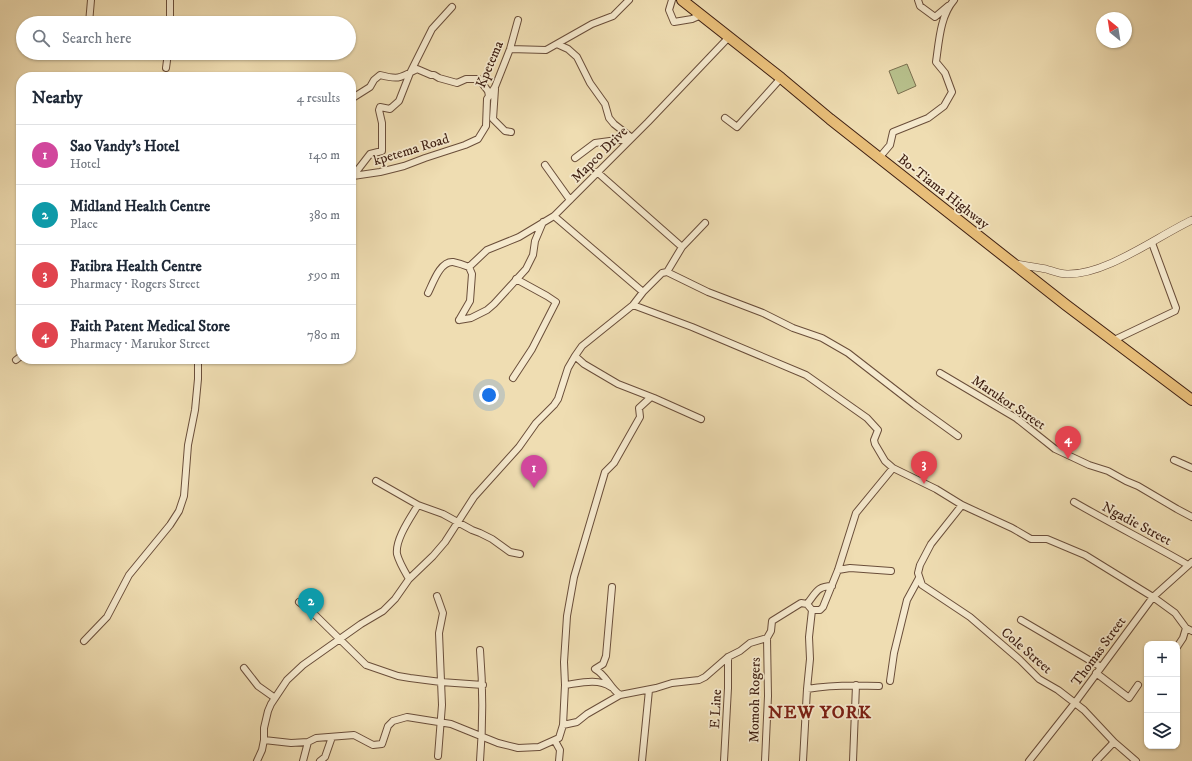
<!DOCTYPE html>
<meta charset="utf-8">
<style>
:root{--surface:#fff;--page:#f6f6f7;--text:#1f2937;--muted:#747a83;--line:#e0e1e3;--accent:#b45309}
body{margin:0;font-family:"IM FELL DW Pica",serif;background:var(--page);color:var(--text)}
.controls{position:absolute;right:12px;bottom:12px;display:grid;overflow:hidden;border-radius:8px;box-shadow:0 1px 3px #0004}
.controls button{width:36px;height:36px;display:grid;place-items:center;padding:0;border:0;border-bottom:1px solid var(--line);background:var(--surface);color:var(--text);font:20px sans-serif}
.compass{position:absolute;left:1096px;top:12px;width:36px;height:36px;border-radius:50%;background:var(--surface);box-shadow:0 1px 3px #0004;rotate:330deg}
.you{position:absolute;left:489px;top:395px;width:14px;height:14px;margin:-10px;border:3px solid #fff;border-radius:50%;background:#1a73e8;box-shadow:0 0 0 6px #1a73e833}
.badge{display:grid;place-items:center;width:26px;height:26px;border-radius:50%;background:var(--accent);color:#fff;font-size:13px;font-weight:700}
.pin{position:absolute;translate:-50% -33px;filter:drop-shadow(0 1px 2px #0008)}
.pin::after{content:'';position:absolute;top:21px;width:14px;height:12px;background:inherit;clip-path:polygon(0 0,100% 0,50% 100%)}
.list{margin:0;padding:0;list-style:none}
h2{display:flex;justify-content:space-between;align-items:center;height:52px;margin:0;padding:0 16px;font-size:17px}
h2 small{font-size:13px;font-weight:400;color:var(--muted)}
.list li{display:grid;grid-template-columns:26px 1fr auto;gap:12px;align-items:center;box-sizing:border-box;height:60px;padding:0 16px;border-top:1px solid var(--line)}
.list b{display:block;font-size:15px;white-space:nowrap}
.list p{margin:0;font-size:13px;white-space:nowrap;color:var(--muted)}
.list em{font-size:13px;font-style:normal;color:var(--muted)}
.icon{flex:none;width:22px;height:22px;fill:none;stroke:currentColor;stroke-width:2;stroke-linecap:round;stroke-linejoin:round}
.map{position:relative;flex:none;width:1192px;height:761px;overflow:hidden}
.search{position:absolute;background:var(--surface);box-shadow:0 1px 3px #0004;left:16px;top:16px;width:340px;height:44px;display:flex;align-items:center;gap:10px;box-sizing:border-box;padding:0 14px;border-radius:22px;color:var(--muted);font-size:15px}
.panel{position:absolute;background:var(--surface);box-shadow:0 1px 3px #0004;left:16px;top:72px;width:340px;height:292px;border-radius:16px}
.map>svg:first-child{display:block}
.green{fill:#b8c18d;stroke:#7b7050}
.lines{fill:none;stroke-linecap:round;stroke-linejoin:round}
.minor-casing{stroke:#6a4e3a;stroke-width:8}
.tertiary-casing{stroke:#6a4e3a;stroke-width:8}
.trunk-casing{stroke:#3e1f12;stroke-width:12}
.minor{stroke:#f5e9cd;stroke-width:6}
.tertiary{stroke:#f5e9cd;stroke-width:7}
.trunk{stroke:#e8be79;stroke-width:10}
.labels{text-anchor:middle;stroke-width:3.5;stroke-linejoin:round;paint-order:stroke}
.street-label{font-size:14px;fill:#3e1f12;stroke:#f5e9cd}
.district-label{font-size:18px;font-weight:bold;letter-spacing:1px;fill:#7a1f14;stroke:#f5e9cd}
</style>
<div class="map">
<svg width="1192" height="761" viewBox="0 0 1192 761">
<rect width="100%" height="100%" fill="#efddb2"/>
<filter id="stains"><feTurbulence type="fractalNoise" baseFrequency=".005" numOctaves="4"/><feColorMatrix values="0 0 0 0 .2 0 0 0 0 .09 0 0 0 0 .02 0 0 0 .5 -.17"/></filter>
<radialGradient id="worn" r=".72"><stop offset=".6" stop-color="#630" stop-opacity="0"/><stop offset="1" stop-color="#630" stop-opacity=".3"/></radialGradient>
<path class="green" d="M907,64L916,86L898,94L889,71Z"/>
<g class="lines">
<defs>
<path id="minor" d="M672,0L669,10L674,22L692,19L701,15
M918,0L920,6L935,17L948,6
M89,23L91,0
M170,23V0
M557,44L568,49L577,57L590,83L605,104L609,118L614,124L632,138L595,143L575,158
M510,49L546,50L592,24L613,16L629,0
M166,68L168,53
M495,89L493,119L505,131L511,132
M351,99L370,87L374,80L380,75C399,80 400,78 417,69L431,75H434L439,78L457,83L466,79H479L488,91L489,96
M725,118L737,127L781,78
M879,158L890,145L893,132L928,118L944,106L952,92L945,73L936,62C939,42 940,16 954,0
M545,165L570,200
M597,172L682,247
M351,174L353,176L380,172L404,166L425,158L465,145L478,139L486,126L487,99L495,87L510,49L518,20
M353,176L370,154L382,151V123L379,110L380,107L390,109L399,101L410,73L432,29L452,7
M554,216L643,292
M469,267L487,250L519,237L554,216L648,122L729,37
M667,272L682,247L705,223
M428,293C433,283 440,261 453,262C458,263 464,265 469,267L472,274L470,301L459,320
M633,305L692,327L806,375L867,418L878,430L874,440L875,444L885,461L893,468
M459,320L471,318L487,310L494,304L526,269L533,255L535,241L543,222
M1114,340L1175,311L1176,308L1152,243
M575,356L568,368L558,399L554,405L536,423L519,447L474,497L445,542L433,556L409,579L395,599L383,611L361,624L303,665L287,680L271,704L268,711L264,728V740L291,743L308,742L316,738L354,735L373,745L382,744L388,726L393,721L407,717L451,724L498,743L518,748L539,747L559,738L563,725L577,722L587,714L620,695L656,688L672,683L699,680L705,677L728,657L740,651L750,643L767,638L771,631L772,621L801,603L807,604L812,610L809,637L810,659L807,689L803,761
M16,360L21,356
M940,373L1016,418L1055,449L1089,465L1108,471L1126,481L1138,486L1177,509L1192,517
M513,378L532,349L556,302L547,296L516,279
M701,419L654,398L618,384L584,364L575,356L582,346L633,305L643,292L662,273L667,272L708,292L763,313L793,328L822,338L848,353L915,405L958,436
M1174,460L1192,468
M376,481L418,505L443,514L472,530L480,533L492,539L510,552L520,554
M1074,502C1112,524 1150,543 1188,565
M962,505L931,544L920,565L918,573L922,585L970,617L1020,660L1039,679L1058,690L1084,710L1114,742L1136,761
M838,570L850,568L891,571
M409,579C405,572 399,562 397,554C395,539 411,517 418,505
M612,587L606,656L603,664L595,669C607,676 609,687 620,695
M437,596L443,613L439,633L442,705L438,756
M299,602L311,611L366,665L398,676L410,678L441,682L483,685
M807,604C816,593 817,586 832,586
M812,610H820L823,607L838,570L856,513L893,468L936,489L962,505L1012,528L1031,539H1047L1085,555L1153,597L1175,613L1186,628L1192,631
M1021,620L1101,667
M84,641L107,617L129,575L170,525L179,511L184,496L188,445L195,410L198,379V359
M1177,647L1183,638L1186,628
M244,668L258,686L275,698
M1096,673L1129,698L1138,685
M890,681L894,653L907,600L919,578
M565,685C580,683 598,678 611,687
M807,689C830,685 855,685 879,686
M563,725L565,685L564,662L567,616L574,577L605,472L614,463L640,417L639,408L651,397
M555,741L560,750L559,761
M257,761L262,750L264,740
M303,761L308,742
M320,761L325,757L332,737
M480,761C483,724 483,687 480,650
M642,761L649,690
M724,761L728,688V657
M765,761L768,696L767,638
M853,761L856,685
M1029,761L1074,704L1153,597L1192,562
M1096,761L1114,742"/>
<path id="tertiary" d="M1016,264C1026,266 1036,267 1046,269C1053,271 1060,274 1067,274C1106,275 1156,237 1192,220"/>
<path id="trunk" d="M682,0L781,78L830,119L1066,305L1192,400"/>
</defs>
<use href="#minor" class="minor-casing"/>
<use href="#tertiary" class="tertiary-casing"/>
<use href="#trunk" class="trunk-casing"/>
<use href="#minor" class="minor"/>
<use href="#tertiary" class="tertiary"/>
<use href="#trunk" class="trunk"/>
</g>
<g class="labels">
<g class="street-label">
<text transform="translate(489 64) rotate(-67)" y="5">Kpetema</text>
<text transform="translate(411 149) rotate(-17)" y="5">kpetema Road</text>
<text transform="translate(599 154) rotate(-45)" y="5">Mapco Drive</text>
<text transform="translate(944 191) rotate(38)" y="5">Bo-Tiama Highway</text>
<text transform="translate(1009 402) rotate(34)" y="5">Marukor Street</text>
<text transform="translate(1137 523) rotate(28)" y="5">Ngadie Street</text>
<text transform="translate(1027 650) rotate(41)" y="5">Cole Street</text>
<text transform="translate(1098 651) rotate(-54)" y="5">Thomas Street</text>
<text transform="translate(754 700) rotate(-89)" y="5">Momoh Rogers</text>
<text transform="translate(715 709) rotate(-87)" y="5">E Line</text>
</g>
<g class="district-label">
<text x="820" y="718">NEW YORK</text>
</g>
</g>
<rect width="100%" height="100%" filter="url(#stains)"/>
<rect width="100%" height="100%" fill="url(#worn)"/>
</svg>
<div class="controls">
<button>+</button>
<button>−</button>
<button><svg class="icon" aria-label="layers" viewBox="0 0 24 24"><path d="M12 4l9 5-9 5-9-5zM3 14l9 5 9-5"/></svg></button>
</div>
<svg class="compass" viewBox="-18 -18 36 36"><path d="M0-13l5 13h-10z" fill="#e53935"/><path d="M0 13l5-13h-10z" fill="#747a83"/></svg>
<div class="you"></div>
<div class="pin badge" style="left:534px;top:488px;background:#d1479c">1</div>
<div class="pin badge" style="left:311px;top:621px;background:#0f9aa8">2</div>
<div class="pin badge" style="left:924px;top:484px;background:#e0444e">3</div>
<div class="pin badge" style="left:1068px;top:459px;background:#e0444e">4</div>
<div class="search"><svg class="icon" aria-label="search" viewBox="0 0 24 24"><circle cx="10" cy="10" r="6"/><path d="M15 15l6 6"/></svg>Search here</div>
<section class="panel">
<h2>Nearby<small>4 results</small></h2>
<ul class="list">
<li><span class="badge" style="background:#d1479c">1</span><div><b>Sao Vandy's Hotel</b><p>Hotel</p></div><em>140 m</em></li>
<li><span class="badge" style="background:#0f9aa8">2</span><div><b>Midland Health Centre</b><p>Place</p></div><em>380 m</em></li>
<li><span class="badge" style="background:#e0444e">3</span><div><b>Fatibra Health Centre</b><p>Pharmacy · Rogers Street</p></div><em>590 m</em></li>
<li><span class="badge" style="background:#e0444e">4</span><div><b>Faith Patent Medical Store</b><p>Pharmacy · Marukor Street</p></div><em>780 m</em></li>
</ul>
</section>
</div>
